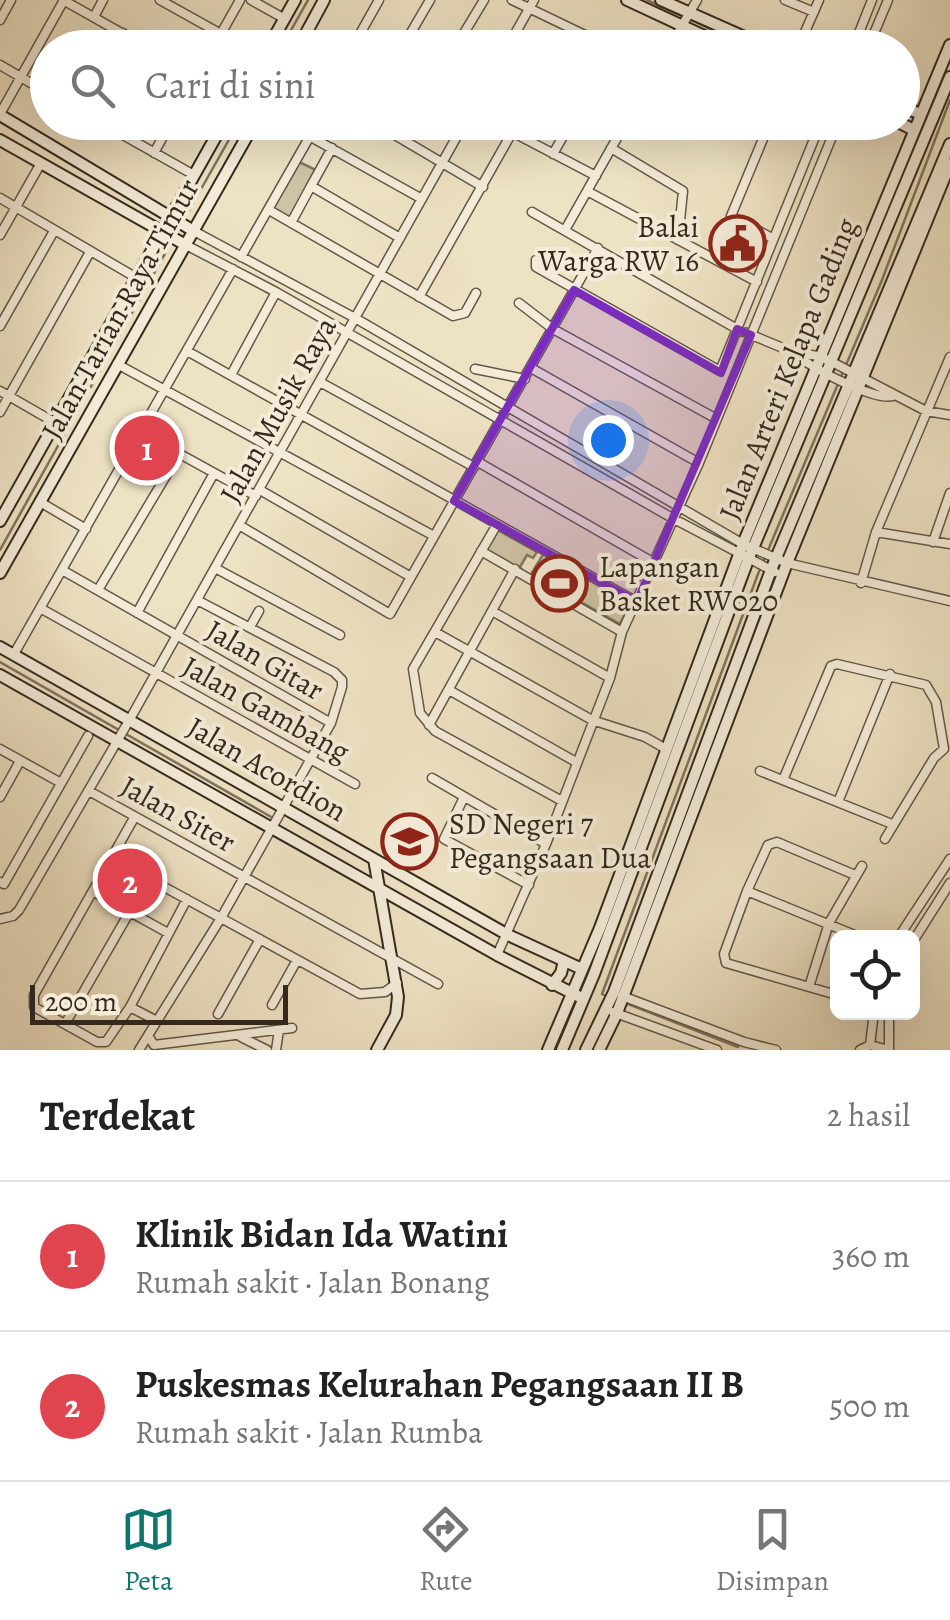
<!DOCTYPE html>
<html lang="id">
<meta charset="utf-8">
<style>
:root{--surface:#fff;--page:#f2f2f2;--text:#222;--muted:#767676;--line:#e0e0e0;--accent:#0f766e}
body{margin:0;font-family:Alegreya,serif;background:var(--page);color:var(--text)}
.controls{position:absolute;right:30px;bottom:30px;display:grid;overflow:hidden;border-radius:15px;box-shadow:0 10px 40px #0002}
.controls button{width:90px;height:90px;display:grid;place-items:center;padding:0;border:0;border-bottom:2px solid var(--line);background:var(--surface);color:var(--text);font:50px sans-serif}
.scale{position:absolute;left:30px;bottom:25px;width:258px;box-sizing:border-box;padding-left:10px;border:5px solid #34291c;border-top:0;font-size:28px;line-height:35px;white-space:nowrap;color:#34291c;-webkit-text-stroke:8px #f4ecd9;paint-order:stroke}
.you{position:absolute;left:608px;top:440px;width:35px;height:35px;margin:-25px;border:8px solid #fff;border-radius:50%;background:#1a73e8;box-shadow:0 0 0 15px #1a73e833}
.badge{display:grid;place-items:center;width:65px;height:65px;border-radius:50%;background:var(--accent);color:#fff;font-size:32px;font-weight:700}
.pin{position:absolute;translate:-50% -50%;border:5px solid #fff;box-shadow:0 2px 10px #0006}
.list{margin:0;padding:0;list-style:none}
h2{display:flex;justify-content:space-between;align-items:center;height:130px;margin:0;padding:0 40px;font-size:42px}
h2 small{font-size:32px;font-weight:400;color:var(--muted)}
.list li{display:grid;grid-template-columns:65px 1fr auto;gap:30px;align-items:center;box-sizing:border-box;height:150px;padding:0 40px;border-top:2px solid var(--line)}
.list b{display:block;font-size:38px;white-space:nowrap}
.list p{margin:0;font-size:32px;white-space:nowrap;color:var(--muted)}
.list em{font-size:32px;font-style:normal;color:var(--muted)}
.icon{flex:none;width:55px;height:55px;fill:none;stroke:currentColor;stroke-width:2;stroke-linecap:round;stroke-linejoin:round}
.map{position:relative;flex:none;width:950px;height:1050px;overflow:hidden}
.search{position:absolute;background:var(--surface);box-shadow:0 10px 40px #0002;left:30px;right:30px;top:30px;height:110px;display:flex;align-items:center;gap:25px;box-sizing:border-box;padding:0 35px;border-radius:55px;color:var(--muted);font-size:38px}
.sheet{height:430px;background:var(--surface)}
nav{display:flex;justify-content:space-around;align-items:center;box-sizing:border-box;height:140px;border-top:2px solid var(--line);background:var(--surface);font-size:28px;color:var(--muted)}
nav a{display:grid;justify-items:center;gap:5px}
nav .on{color:var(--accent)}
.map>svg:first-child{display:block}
.green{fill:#cec3a7;stroke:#817662;stroke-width:2.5}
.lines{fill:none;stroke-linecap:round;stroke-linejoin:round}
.stream{stroke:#7e725f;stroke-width:2.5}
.street-casing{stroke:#625746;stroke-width:11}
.secondary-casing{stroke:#34291c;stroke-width:14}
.street{stroke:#f4ecd9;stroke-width:8}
.secondary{stroke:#f4ecd9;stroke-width:10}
.marked{fill:#7b2cbf;fill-opacity:0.2;stroke:#7b2cbf;stroke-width:8;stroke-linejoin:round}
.labels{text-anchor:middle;stroke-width:8;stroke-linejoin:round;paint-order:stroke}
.poi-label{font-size:30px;fill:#34291c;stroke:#f4ecd9;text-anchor:start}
.street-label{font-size:30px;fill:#34291c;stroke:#f4ecd9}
</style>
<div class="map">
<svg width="950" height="1050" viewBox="0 0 950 1050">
<rect width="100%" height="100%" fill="#eee2c4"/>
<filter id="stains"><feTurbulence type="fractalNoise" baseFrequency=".002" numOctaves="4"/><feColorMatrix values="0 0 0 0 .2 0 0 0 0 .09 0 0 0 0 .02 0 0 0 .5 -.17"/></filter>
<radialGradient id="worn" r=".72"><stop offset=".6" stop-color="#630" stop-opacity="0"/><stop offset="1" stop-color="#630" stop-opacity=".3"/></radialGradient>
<path class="green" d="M295,160L316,170L290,221L271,209Z
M496,529L537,552L533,558L527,555L520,567L524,573L485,550Z
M544,553L630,604L620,624L531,574Z"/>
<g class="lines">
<path class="stream" d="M647,0L682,16
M690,19L750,48
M281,48L308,0
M902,113L915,118
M183,221L239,122
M846,365L882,280L950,100
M0,550L172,241
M0,662L273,818
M606,996L602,994L758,574L843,372
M623,1002L738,1047"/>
<defs>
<path id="street" d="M63,0L148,48
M160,0L221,34
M251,0L285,19
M512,0L612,48
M785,0L814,12
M94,17L103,0
M0,20L11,0
M115,48L123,33
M213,48L240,0
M352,48L379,0
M402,48L430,0
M455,48L484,0
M507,48L534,0
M559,48L570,28
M669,48L697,0
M798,48L819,0
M853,48L872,0
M868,48L888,0
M0,65L48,93
M0,114L64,0
M100,122L194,175
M373,122L483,187
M770,122L731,216L772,238
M512,132L596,176
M311,137L422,199
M332,148L311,186L400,238
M611,148L683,191L678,240
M154,153L171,122
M553,154L571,122
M587,191L757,282
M0,198L135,277
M269,210L453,316L465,313L476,293
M532,212L737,329L795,353L819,356L832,362L926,411L950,415
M291,223L311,186
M192,230L355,318L743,544L787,563L950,601
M565,230L626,122
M0,235L41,163
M184,244L276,292L674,519L775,572
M241,257L318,122
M536,260V267L720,371L821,122
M419,297L518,122
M519,303L553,329L715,418
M0,326L54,231
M187,351L637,602
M798,356C814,369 874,401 893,396
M117,364L434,536
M531,368L699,463
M475,369L525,379
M231,375L276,292
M320,382L474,467
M0,391L54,422
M0,412L90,252
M140,432L256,496
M478,462L656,564
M260,490L411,577
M40,502L86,529
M239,525L390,614L598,248
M496,526L413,669L420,713L435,731L562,801
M876,532L950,544
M933,542L950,493
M481,551L622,632
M215,568L340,635
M62,570L331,723
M861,583L876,532L950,357
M98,590L179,454
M40,608L355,784
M492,611L610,678
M137,613L214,473
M250,627L259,611
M435,632L592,720L645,737L666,749
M14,654L233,269
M449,690L576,762
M429,725L515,569
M0,749L61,783
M760,771L892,824
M432,778L546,844
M783,780L831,666L837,664L926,685L936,702L944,749L934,758L885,839
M89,791L438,984
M0,797L20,761
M464,797L444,839L529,885
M838,802L890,674
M134,818L34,995V1007L97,1042H106L130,1007L187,899
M113,859L360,994L385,992L397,983
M0,882L4,884L88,736
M747,891L862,938
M94,892L168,933
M0,919L13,916L19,910L130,719L465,122
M898,938L950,859
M912,943L950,883
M497,955L546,844L610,678L622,632L699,463L838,122
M809,987L829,923L862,866
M830,993L726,963L724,954L747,891L768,845L777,842L855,875
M622,996L744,1042L776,1050
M272,1005L297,960
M130,1007L157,1021
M613,1012L717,1050
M218,1014L260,939
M65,1024L129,913
M149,1037L154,1045L292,1028
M241,1037L267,1050
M870,1045L874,1012
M139,1050L221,918L331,723L342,687V680L334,672L197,600
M276,1050L279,1030
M860,1050L870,1045L889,1050V1012"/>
<path id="secondary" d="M627,0L730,48
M661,0L769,48
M268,48L295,0
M298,48L324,0
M902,106L920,114
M0,115L192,230
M898,122L914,130
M0,140L184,244
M0,521L224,122
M0,573L255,122
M0,647L508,935L582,969
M0,675L497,955L578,996
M374,859L398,997L396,1015L377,1050
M552,985L561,973L564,961
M548,1050L600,928L743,544L950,45
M562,1050L594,974L748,560L950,77
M586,1050L614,992L771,570L950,144
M599,1050L617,1013L787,563L950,164"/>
</defs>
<use href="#street" class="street-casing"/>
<use href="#secondary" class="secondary-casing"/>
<use href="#street" class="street"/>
<use href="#secondary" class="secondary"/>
</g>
<path class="marked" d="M574,290L721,373L737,329L751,335L637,602L454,501Z"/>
<defs>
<symbol id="civic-ring" viewBox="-11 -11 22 22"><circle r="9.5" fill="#f4ecd9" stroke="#8f2418" stroke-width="1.5"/><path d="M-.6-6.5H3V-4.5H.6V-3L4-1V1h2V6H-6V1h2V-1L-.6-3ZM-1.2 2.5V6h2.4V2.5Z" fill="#8f2418"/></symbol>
<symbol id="stadium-ring" viewBox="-11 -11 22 22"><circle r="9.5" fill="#f4ecd9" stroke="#8f2418" stroke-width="1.5"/><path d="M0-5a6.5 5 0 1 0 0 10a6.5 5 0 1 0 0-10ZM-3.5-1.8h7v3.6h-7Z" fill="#8f2418"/></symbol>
<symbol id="school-ring" viewBox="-11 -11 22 22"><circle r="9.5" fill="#f4ecd9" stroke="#8f2418" stroke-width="1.5"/><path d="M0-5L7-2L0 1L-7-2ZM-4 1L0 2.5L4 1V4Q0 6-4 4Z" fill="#8f2418"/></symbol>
</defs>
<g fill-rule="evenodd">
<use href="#civic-ring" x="706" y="212" width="63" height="63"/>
<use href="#stadium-ring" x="528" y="552" width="63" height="63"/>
<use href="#school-ring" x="378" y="810" width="63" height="63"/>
</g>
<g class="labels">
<g class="poi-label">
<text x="699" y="237" text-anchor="end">Balai<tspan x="699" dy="34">Warga RW 16</tspan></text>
<text x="599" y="577">Lapangan<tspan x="599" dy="34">Basket RW020</tspan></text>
<text x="449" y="834">SD Negeri 7<tspan x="449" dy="34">Pegangsaan Dua</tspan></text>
</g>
<g class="street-label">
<text transform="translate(120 309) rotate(-61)" y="10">Jalan Tarian Raya Timur</text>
<text transform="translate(788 369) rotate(-68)" y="10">Jalan Arteri Kelapa Gading</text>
<text transform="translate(278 410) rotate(-61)" y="10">Jalan Musik Raya</text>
<text transform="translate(265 660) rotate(30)" y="10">Jalan Gitar</text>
<text transform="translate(266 709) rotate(29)" y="10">Jalan Gambang</text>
<text transform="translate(267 769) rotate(30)" y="10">Jalan Acordion</text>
<text transform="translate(178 814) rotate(29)" y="10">Jalan Siter</text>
</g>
</g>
<rect width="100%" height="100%" filter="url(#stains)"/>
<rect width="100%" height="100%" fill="url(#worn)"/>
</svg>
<div class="controls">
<button><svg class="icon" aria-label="locate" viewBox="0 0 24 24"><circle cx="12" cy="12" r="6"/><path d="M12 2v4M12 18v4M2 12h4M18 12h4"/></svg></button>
</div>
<div class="scale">200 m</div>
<div class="you"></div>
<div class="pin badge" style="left:147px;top:448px;background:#e0444e">1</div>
<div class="pin badge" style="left:130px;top:881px;background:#e0444e">2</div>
<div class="search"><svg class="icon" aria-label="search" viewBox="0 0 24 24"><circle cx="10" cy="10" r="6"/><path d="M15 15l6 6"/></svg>Cari di sini</div>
</div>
<section class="sheet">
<h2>Terdekat<small>2 hasil</small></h2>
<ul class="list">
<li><span class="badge" style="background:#e0444e">1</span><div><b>Klinik Bidan Ida Watini</b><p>Rumah sakit · Jalan Bonang</p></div><em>360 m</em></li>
<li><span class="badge" style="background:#e0444e">2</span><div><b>Puskesmas Kelurahan Pegangsaan II B</b><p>Rumah sakit · Jalan Rumba</p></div><em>500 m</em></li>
</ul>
</section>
<nav>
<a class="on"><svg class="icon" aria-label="map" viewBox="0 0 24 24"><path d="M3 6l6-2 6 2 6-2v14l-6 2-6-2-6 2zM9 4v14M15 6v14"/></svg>Peta</a>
<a><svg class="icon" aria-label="directions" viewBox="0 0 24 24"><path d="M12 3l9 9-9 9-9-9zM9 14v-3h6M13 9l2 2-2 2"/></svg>Rute</a>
<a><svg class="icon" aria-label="saved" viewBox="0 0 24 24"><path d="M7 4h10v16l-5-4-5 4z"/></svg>Disimpan</a>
</nav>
